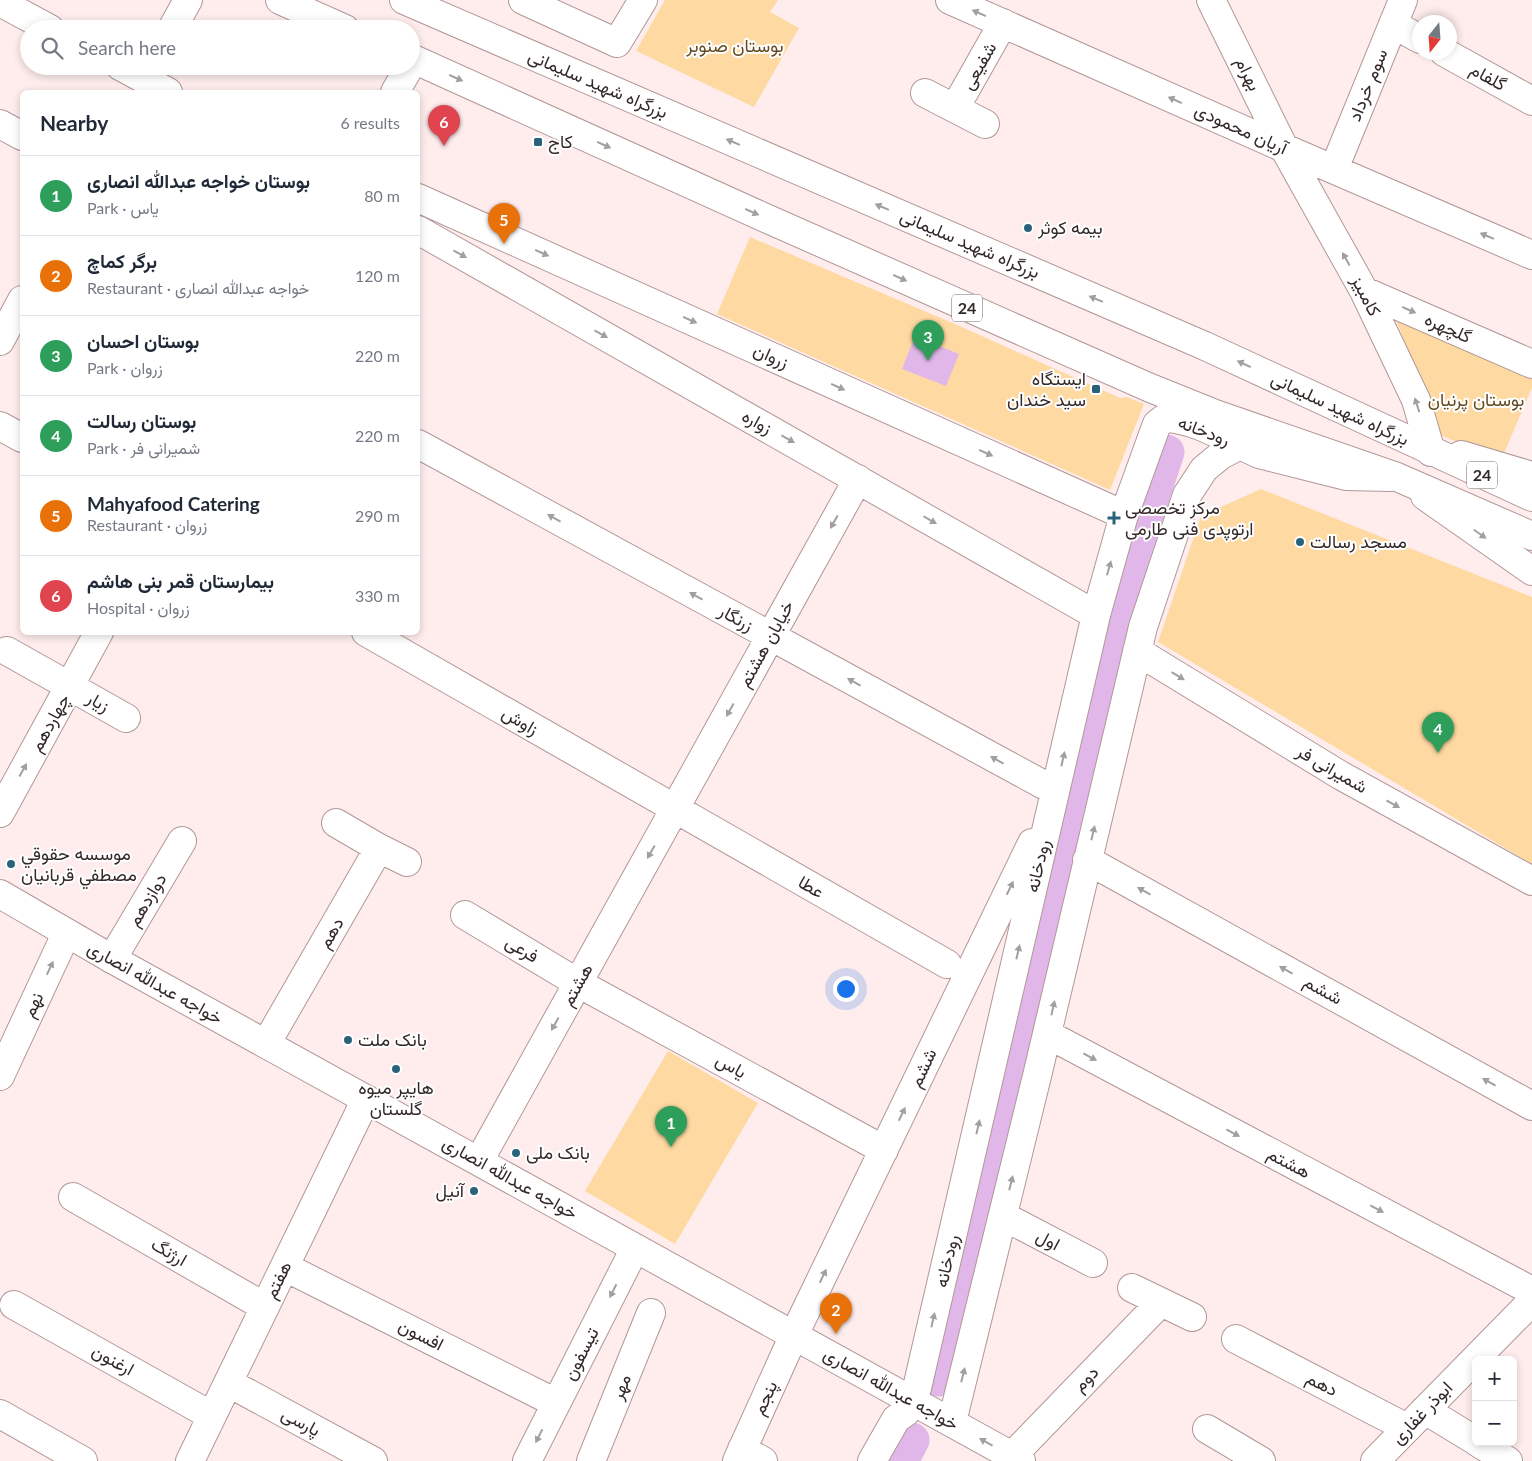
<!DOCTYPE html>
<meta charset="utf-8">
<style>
:root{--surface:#fff;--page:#f6f6f7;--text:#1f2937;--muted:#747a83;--line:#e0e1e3;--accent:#2a627c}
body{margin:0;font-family:Lato,Vazirmatn,sans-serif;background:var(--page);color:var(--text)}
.controls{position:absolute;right:15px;bottom:15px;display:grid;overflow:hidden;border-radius:8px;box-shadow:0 2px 8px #0003}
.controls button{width:45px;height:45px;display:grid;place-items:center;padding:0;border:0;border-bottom:1px solid var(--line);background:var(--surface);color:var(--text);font:25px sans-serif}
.compass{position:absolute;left:1412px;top:15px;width:45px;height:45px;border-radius:50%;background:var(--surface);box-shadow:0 2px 8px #0003;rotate:197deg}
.you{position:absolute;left:845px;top:988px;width:18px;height:18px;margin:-12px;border:4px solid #fff;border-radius:50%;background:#1a73e8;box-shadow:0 0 0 8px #1a73e833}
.badge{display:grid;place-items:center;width:32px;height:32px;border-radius:50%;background:var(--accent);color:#fff;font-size:16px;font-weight:700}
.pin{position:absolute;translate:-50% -41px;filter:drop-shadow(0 1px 2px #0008)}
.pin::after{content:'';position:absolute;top:26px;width:18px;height:15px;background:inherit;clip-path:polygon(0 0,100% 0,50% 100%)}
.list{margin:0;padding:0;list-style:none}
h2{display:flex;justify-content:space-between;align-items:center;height:65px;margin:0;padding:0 20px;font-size:21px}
h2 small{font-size:16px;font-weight:400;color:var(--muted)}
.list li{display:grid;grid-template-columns:32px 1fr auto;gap:15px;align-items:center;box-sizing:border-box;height:80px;padding:0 20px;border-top:1px solid var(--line)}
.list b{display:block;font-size:19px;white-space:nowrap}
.list p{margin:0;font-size:16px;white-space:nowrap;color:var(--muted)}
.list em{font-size:16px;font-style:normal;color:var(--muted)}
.icon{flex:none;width:28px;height:28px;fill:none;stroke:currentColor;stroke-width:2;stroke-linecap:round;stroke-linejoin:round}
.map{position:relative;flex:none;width:1532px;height:1461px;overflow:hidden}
.search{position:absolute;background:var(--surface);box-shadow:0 2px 8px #0003;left:20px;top:20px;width:400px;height:55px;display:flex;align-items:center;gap:12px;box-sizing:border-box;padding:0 18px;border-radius:28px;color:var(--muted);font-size:19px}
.panel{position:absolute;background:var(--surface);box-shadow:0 2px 8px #0003;left:20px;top:90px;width:400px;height:545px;border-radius:8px}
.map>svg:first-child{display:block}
.green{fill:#fedaa2}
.water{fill:#e1b7ea}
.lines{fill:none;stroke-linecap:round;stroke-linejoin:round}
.river{stroke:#e1b7ea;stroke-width:35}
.minor-casing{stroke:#b19796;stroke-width:30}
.major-casing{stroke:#b19796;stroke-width:30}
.highway-casing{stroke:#b19796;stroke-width:30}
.minor{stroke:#fff;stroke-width:28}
.major{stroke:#fff;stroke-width:28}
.highway{stroke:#fff;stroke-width:28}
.oneway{fill:#a49f9f}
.poi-dot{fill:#2a627c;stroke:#fff;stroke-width:2}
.labels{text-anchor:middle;stroke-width:4;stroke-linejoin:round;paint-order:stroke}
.shield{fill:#fff;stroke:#716969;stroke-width:1}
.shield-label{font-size:16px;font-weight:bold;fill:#342929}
.park-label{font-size:18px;fill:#62491e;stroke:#fff}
.street-label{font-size:18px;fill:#342929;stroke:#fff}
.poi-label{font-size:18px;fill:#342929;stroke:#fff;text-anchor:start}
</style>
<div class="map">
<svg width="1532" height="1461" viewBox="0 0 1532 1461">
<rect width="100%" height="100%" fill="#ffeded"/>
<path class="green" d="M665,0H778L770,12L799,28L754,107L636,51Z
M750,237L955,324L1120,398L1127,397L1144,404L1110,490L717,314Z
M1396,320L1532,374V388L1501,460L1440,435Z
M1261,489L1532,597V864L1158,642L1201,516Z
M668,1051L758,1103L675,1244L585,1191Z"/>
<path class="water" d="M915,336L959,354L946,386L902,369Z"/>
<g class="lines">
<path class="river" d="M939,1379L1046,968L1075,838L1101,707L1128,610L1130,564L1167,452
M901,1461L912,1440"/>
<defs>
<path id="minor" d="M523,0L617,43L643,0
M950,0L1284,148L1532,255
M1211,0L1284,148L1364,291L1416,400L1431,452
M0,2L50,29
M1393,24L1420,39
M172,29L188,0
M1444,52L1532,101
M120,66L168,92
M395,92L410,66
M925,93L985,124
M955,108L1003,23
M0,124L22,136
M1334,169L1403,0
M418,198L1124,515
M418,230L1096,615
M1364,291L1532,364
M0,341L22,300
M0,426L22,438
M418,444L1055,791
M366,632L947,964
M7,651L126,718
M1137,651L1340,775L1532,881
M0,813L99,632
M336,823L379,848
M1087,860L1532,1106
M465,915L578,983L884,1150
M112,959L182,841
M1047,1034L1532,1291
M266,1044L379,848L407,862
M0,1076L66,934
M479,1161L858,479
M73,1197L265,1307
M1003,1216L1093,1263
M285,1267L556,1403
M1132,1288L1192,1317
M14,1305L212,1416
M1236,1339L1407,1428
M229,1383L373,1461
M1425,1410L1476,1441
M0,1414L83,1461
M952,1422L1037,1076L1143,627L1187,495L1204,469L1221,455L1240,445L1259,454L1346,476L1390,477
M1207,1429L1261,1461
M1477,1442L1508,1461
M742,1449L763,1461
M1012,1456L1161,1302
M190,1461L366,1099
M527,1461L635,1248
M591,1461L651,1313
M737,1461L794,1335L1032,843
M872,1461L896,1419L906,1412L913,1401L917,1388L1096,615L1124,515L1154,432L1157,424L1165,418C1192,419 1216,433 1240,445"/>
<path id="major" d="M1461,455L1532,476
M1425,496L1532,571
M0,894L112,959L1021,1461
M1375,1461L1532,1301"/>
<path id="highway" d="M280,0L345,29
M404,0L1205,346L1532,497
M411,58L770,220L1148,387L1215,414L1397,477L1532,536"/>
</defs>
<use href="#minor" class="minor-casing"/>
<use href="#major" class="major-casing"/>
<use href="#highway" class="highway-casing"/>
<use href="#minor" class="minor"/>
<use href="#major" class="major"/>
<use href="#highway" class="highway"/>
</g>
<defs><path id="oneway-solid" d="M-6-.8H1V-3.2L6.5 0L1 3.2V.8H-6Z" transform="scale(1.25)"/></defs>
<g class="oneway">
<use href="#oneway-solid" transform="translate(979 13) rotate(-156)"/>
<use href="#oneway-solid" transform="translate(456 78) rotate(24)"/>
<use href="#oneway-solid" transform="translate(1175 100) rotate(-156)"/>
<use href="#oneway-solid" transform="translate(733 142) rotate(-157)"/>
<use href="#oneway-solid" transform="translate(604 145) rotate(24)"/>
<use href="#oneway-solid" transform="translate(882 207) rotate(-157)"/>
<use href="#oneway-solid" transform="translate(752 212) rotate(24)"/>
<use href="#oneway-solid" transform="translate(1487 236) rotate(-157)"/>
<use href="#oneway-solid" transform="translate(542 253) rotate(24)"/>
<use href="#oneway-solid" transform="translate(460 254) rotate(29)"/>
<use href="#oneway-solid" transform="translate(1346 259) rotate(-119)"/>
<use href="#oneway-solid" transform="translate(900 278) rotate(24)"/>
<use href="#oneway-solid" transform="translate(1096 299) rotate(-157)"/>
<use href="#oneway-solid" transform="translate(1409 310) rotate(24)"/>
<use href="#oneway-solid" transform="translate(690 320) rotate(24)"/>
<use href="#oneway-solid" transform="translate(601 334) rotate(29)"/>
<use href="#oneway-solid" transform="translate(1244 364) rotate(-155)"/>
<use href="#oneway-solid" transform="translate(838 387) rotate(24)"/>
<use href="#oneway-solid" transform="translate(1417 405) rotate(-108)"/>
<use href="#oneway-solid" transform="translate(788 439) rotate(29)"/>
<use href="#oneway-solid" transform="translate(986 453) rotate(24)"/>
<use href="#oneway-solid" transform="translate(554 518) rotate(-151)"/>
<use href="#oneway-solid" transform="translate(930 520) rotate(30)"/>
<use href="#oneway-solid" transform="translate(834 522) rotate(119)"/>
<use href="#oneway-solid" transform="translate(1480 534) rotate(35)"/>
<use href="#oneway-solid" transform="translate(1109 568) rotate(-74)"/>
<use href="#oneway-solid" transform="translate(696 596) rotate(-151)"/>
<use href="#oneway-solid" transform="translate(1178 676) rotate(31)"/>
<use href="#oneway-solid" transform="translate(854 682) rotate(-151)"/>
<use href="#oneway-solid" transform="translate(730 710) rotate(119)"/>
<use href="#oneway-solid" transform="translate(1063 759) rotate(-77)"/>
<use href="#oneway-solid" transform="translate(997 760) rotate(-151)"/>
<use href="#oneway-solid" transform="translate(23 770) rotate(-61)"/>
<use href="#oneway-solid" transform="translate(1393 804) rotate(29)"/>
<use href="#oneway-solid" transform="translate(1093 833) rotate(-77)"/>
<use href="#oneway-solid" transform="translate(651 852) rotate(119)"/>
<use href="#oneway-solid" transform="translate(1010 888) rotate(-64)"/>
<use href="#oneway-solid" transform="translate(1144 891) rotate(-151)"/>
<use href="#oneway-solid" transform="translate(1018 952) rotate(-77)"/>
<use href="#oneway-solid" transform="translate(50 968) rotate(-65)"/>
<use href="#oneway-solid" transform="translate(1286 970) rotate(-151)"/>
<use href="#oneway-solid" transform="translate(1053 1008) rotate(-77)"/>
<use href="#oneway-solid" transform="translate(555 1024) rotate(119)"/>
<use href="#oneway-solid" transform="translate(1090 1057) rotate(28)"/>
<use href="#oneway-solid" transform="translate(1489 1082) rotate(-151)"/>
<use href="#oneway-solid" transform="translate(902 1114) rotate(-65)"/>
<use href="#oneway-solid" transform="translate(978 1127) rotate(-77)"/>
<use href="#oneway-solid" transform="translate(1233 1133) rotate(28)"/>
<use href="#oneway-solid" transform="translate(1011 1183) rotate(-76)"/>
<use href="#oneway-solid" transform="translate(1377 1209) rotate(28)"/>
<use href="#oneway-solid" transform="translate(823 1276) rotate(-64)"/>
<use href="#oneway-solid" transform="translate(613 1291) rotate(117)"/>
<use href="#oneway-solid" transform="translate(933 1320) rotate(-77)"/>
<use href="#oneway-solid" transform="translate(963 1375) rotate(-76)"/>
<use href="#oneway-solid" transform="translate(539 1436) rotate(117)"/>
<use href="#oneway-solid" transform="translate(986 1442) rotate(-151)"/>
</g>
<g class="poi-dot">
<rect x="533" y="137" width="10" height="10" rx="2.5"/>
<circle cx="1028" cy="228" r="5"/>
<rect x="1091" y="384" width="10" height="10" rx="2.5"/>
<path d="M1111.5 510.5h5v5h5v5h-5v5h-5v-5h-5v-5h5z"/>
<circle cx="1300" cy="542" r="5"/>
<circle cx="11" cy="864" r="5"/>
<circle cx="348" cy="1040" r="5"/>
<circle cx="396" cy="1069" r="5"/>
<circle cx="516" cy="1153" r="5"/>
<circle cx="474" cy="1191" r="5"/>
</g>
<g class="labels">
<g class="shield">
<rect x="952" y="294.5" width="30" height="27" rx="4"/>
<rect x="1467" y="461.5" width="30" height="27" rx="4"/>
</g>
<g class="shield-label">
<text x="967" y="314">24</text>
<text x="1482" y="481">24</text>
</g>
<g class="park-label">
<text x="735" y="52">بوستان صنوبر</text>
<text x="1476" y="406">بوستان پرنیان</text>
</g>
<g class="street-label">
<text transform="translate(979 66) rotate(-60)" y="6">شفیعی</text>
<text transform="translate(1248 74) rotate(64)" y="6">بهرام</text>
<text transform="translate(1488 77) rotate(29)" y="6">گلفام</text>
<text transform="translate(598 84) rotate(23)" y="6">بزرگراه شهید سلیمانی</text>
<text transform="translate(1368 85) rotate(-68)" y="6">سوم خرداد</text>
<text transform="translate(1241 129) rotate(24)" y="6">آریان محمودی</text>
<text transform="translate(970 244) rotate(23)" y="6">بزرگراه شهید سلیمانی</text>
<text transform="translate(1366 296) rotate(63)" y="6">کامبیز</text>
<text transform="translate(1448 328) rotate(24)" y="6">گلچهره</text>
<text transform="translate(771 356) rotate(24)" y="6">زروان</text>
<text transform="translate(1340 409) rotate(25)" y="6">بزرگراه شهید سلیمانی</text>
<text transform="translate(757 422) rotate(29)" y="6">زواره</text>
<text transform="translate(1204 431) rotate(21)" y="6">رودخانه</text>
<text transform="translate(736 618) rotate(29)" y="6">زرنگار</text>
<text transform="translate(766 644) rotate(-61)" y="6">خیابان هشتم</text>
<text transform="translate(98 702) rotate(30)" y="6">زیار</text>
<text transform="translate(520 721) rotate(30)" y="6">زاوش</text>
<text transform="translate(50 723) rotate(-61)" y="6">چهاردهم</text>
<text transform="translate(1332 769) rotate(30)" y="6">شمیرانی فر</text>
<text transform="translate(1038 866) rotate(-77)" y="6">رودخانه</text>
<text transform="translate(811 887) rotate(30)" y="6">عطا</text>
<text transform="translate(147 900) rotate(-59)" y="6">دوازدهم</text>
<text transform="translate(331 933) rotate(-60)" y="6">دهم</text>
<text transform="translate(522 949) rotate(31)" y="6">فرعی</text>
<text transform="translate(155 983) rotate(29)" y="6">خواجه عبدالله انصاری</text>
<text transform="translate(577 985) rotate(-61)" y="6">هشتم</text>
<text transform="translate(1323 990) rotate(29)" y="6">ششم</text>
<text transform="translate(33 1005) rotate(-65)" y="6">نهم</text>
<text transform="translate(731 1066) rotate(29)" y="6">یاس</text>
<text transform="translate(923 1068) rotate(-65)" y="6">ششم</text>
<text transform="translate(1289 1163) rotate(28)" y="6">هشتم</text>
<text transform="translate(510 1178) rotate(29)" y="6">خواجه عبدالله انصاری</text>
<text transform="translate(1048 1240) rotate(28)" y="6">اول</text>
<text transform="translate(169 1252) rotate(30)" y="6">ارژنگ</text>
<text transform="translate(947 1261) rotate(-77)" y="6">رودخانه</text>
<text transform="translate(278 1280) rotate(-64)" y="6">هفتم</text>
<text transform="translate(421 1335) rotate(27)" y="6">افسون</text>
<text transform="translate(581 1354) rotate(-63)" y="6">تیسفون</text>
<text transform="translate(113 1360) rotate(29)" y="6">ارغنون</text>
<text transform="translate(1086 1379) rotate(-46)" y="6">دوم</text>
<text transform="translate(1322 1384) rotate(27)" y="6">دهم</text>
<text transform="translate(621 1387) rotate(-68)" y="6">مهر</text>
<text transform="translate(891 1389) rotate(29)" y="6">خواجه عبدالله انصاری</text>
<text transform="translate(765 1398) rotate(-65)" y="6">پنجم</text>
<text transform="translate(1422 1413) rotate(-46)" y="6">ابوذر غفاری</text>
<text transform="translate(301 1422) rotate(28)" y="6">پارسی</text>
</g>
<g class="poi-label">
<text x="548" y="148">کاج</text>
<text x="1038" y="234">بیمه کوثر</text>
<text x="1086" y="385" text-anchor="end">ایستگاه<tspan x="1086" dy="21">سید خندان</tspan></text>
<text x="1125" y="514">مرکز تخصصی<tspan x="1125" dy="21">ارتوپدی فنی طارمی</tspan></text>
<text x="1310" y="548">مسجد رسالت</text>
<text x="21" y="860">موسسه حقوقي<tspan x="21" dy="21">مصطفي قربانيان</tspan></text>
<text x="358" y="1046">بانک ملت</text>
<text x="396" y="1094" text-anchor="middle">هایپر میوه<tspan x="396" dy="21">گلستان</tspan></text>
<text x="526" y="1159">بانک ملی</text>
<text x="464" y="1197" text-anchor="end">آنیل</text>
</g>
</g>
</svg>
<div class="controls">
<button>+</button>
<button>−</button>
</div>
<svg class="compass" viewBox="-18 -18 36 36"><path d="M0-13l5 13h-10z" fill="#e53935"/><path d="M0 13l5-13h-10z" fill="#747a83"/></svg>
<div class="you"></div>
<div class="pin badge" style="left:671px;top:1147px;background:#2e9e5b">1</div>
<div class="pin badge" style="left:836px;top:1334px;background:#e8710a">2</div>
<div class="pin badge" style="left:928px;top:361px;background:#2e9e5b">3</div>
<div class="pin badge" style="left:1438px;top:753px;background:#2e9e5b">4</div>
<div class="pin badge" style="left:504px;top:244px;background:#e8710a">5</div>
<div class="pin badge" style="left:444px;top:146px;background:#e0444e">6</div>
<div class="search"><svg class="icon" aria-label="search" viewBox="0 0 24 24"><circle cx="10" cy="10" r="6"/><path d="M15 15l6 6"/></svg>Search here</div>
<section class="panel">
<h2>Nearby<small>6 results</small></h2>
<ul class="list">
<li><span class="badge" style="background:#2e9e5b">1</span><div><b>بوستان خواجه عبدالله انصاری</b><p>Park · یاس</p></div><em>80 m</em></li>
<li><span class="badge" style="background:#e8710a">2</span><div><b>برگر کماچ</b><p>Restaurant · خواجه عبدالله انصاری</p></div><em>120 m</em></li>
<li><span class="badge" style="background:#2e9e5b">3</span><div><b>بوستان احسان</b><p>Park · زروان</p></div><em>220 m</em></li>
<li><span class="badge" style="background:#2e9e5b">4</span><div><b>بوستان رسالت</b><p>Park · شمیرانی فر</p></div><em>220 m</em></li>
<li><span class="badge" style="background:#e8710a">5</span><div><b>Mahyafood Catering</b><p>Restaurant · زروان</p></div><em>290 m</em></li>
<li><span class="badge" style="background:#e0444e">6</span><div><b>بیمارستان قمر بنی هاشم</b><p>Hospital · زروان</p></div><em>330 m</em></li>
</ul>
</section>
</div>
